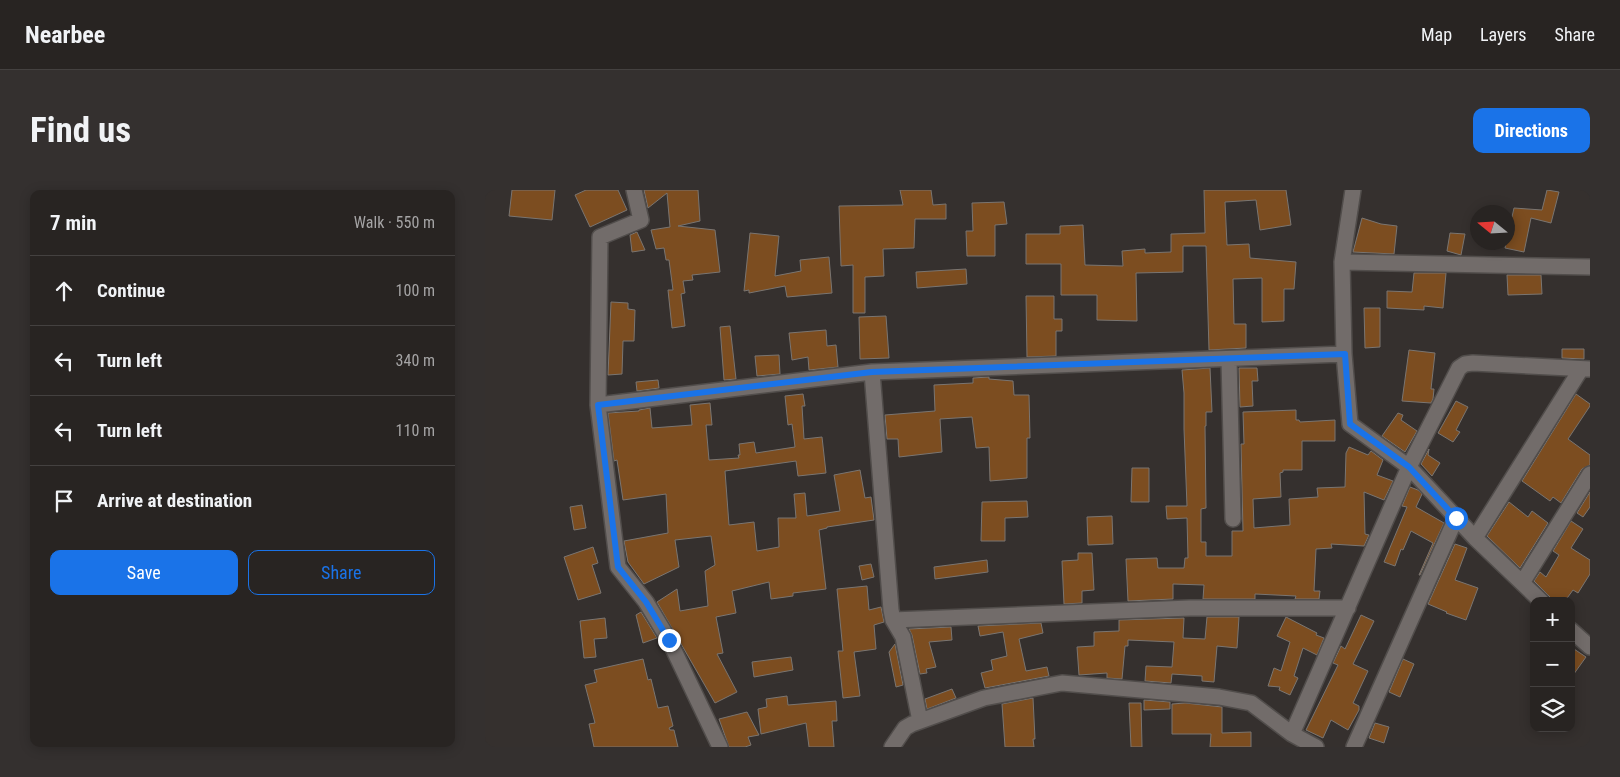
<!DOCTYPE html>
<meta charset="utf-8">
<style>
:root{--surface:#282422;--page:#34302f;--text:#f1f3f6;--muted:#a5a4a5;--line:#444140;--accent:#1a73e8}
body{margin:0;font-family:"Roboto Condensed",sans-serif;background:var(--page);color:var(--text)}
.controls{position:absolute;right:15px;bottom:15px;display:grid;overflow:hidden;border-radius:10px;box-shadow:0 2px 12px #0003}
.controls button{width:45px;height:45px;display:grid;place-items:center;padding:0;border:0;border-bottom:1px solid var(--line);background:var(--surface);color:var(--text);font:25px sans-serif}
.compass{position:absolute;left:985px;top:15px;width:45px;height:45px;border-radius:50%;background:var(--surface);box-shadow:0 2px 12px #0003;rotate:288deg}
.stop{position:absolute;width:15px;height:15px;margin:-11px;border:4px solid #1a73e8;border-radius:50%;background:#fff}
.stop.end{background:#1a73e8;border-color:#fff;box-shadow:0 1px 5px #0008}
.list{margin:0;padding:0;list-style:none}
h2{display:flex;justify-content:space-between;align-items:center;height:65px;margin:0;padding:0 20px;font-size:21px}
h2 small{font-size:16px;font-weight:400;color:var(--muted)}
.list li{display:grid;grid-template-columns:32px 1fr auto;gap:15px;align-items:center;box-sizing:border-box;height:70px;padding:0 20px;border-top:1px solid var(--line)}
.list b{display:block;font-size:19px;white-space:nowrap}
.list em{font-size:16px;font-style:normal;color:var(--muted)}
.actions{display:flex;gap:10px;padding:15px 20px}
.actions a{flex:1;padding:11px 0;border:1px solid var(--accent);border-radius:10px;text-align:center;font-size:18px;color:var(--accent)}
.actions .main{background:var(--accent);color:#fff}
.icon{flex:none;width:28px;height:28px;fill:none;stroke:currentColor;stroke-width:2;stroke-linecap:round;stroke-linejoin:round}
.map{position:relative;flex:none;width:1105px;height:557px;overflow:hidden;border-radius:10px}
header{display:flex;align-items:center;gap:30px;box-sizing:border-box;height:70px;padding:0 25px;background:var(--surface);border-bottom:1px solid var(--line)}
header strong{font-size:24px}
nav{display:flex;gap:28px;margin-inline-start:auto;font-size:18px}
.intro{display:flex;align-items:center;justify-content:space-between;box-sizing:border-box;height:120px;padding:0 30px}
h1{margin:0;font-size:35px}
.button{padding:12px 22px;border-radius:10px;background:var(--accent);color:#fff;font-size:18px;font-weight:700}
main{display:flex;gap:30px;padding:0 30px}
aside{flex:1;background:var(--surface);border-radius:10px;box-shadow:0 2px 12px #0003}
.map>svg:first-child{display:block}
.building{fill:#7c4d20;stroke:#7a7571}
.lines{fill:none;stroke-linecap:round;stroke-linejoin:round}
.minor-casing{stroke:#514d4b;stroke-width:18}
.minor{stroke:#726c6a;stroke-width:15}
.route{stroke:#1a73e8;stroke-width:6}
</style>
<header>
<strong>Nearbee</strong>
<nav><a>Map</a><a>Layers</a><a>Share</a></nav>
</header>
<div class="intro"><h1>Find us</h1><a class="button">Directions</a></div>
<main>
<aside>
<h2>7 min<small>Walk · 550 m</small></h2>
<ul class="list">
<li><svg class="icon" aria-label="ahead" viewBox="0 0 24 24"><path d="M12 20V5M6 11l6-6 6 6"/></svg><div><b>Continue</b></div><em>100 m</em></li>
<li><svg class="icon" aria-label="left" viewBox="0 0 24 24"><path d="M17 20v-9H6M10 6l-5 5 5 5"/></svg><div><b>Turn left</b></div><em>340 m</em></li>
<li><svg class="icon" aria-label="left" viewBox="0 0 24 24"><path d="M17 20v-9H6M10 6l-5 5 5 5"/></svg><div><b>Turn left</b></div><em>110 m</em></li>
<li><svg class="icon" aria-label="arrive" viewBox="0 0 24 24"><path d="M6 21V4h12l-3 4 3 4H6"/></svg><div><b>Arrive at destination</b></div></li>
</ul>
<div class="actions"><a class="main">Save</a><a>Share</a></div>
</aside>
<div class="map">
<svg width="1105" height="557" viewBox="0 0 1105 557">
<rect width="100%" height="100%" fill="#35302e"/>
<path class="building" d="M27,0H70L67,30L24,26Z
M101,0H133L142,20L105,37L90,5Z
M159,0H213L215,31L193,36L230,40L235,82L207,85L208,90L198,91L200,103L196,104L200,136L187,138L183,100H188L184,70H181L179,58L171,59L166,40L185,37L182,3L163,18Z
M415,0H446L448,15L461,14V29H430L429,58L398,59L399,86L380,87V123H368V75L356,76L354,16L418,15Z
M719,0H801L806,35L775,40L771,10L740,12L742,55L764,54L765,68L811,72L809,99H799V131L777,132V88L748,89L749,134H761V158L724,160L721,56H698V82L651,83L652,131L612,130V105H576V74H541V44H575V36L598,35L600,75L638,76L637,61L660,59V63L686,62V44L720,43Z
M1062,0L1074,2L1066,33L1046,28L1039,62L1020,58L1029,18L1057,20Z
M519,12L522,34L510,35V66H482L481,41H488L487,13Z
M877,28L896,34L912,36L909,64L868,62Z
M152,42L160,60L147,62L145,45Z
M265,43L294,46L290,86L316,81L315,70L344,67L347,103L302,107L300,96L264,103V100L259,101Z
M965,43L980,44L976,65L962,61Z
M481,79L482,94L432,98L431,82Z
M929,83H961L958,118L939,116V120L902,118V101L927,102Z
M1022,85H1056L1057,104L1023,105Z
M541,106H569V129H577V141H571V166L542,167Z
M126,112L143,113V119L150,120L149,151H138L137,184L123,185Z
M879,118H895V157L880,158Z
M401,126L404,168L375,169L374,127Z
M245,136L251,189L239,190L235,137Z
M341,140L342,156L351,155L353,177L324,180L323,167L307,170L304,143Z
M1077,159H1099V169L1077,168Z
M924,160L950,163L946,199H949L948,209L946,213L917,211Z
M294,165L295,184L272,186L270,166Z
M725,178L727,222H721V236H720L721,318L716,319V352H721V366H747V341H758L756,254H759L758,222L811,220V230H814L815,232L850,230V251H817V280H798V282L795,283L796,307L768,309L769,338L805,335L804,309L833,307L832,298L860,297L861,263L864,257L883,265L886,261L898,270L892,285L908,291L899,310L879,302L880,344L884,345L879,356L846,354L847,358L831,359L829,401H835L834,409H810L811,406L770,404V409H718L719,395L688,394V409L643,411L641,369L672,368L673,378H699L700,368H703L702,328L682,329L681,316H702L699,239V203L697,180Z
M754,178H772L773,191H767L768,216L755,217Z
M504,187V189L528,191L529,205H544L545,248H542V288L505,291L504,257L491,258L487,227L455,229L457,262L414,267L413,249H402L400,225L450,221L449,195L488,193V188Z
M173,190L174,198L152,201L151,192Z
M318,204L320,216H317L319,249L337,247L341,283L313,286L311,271L240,281L244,335L269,332L272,361L294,357L293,328H311L309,304L320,303L322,326L355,321L349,285L375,280L380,308L386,307L389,330L342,337V338L334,340L341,399L308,403V406L286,409L284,392L247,401L251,423L231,427L238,463L232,464L252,502L230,513L172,412L192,399L195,421L223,416L220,381L230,375L226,346L190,350L194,377L159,394L143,372L139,351L183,343L181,304L138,310L132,270L129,271L123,223L154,221V220L165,218L167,238L207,235L205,215L225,213L227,235H221L224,270L254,268L253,265H255L254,254L269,252L271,263L310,257L307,234L303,235L300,206Z
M1091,204L1105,214V216L1083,249L1105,265V275L1097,279L1076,313L1068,307L1065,311L1037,291Z
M971,211L983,217L971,240L975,242L968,252L953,243Z
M913,223L918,225L916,230L932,241L920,262L897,246Z
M944,259L943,265L955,273L947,286L936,274Z
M647,278H664V312H646Z
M925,297L933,300L937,304L931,317L959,333L935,385H934L948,353L926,341L918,360L916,359L910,376L899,372L922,317L917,316Z
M1105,302V317L1098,327L1092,323Z
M542,311L543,327L520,328V351H496L497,312Z
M1024,312L1043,327L1047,321L1063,333L1035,378L1002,346Z
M97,315L101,338L89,340L85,317Z
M627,326L628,354L603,355L602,327Z
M1086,331L1098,339L1086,358L1105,370V384L1093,403L1088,400L1080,411H1069L1049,391L1055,382L1061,387L1074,365L1068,361Z
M970,354L982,358L970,390L993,398L981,430L961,423L962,422L943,414Z
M108,357L113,373L107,375L116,403L93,410L79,367Z
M593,363H607L609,400L597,401V413L579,414L577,371L593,370Z
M502,370L503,382L450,389L449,377Z
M386,374L389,387L377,390L374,376Z
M382,396L384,420L396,417L399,432L389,435L391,459L369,462L375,506L358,508L353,461H358L352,399Z
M156,422L172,448L158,453L151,425Z
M876,425L889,431L868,474L883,481L868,513L874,516V520L863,540L846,530L838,548L821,540L853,475L848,473L856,456L860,459Z
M722,427H754L752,458L732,456L729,492L717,491V486L687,484L686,493L660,491L661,476L687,477L689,452L643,450V456H640L637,489L622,488V483L594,485L592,457L609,456V442L634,441V430L699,428L698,448L720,449Z
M801,427L832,443L831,445L839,448L832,465L818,458L809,486L813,488L805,505L794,500L795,497L783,496L789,478L796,481L805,452L792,446Z
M120,428L122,448L109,449L111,467L99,468L95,431Z
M556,433L558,443L534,449L541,481L562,477L564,486L500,498L496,483L508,480L506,470L522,466L518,442L495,446L493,436Z
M466,437L467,450L444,452L451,477L441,479L442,483L435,484L427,445L424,439Z
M410,454L418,495L411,497L404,462Z
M1086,457L1101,467L1086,488Z
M306,467L308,480L269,487L267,472Z
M158,469L163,490L166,489L173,518L183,516L188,536L184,538L185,540H189L193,557H109L104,534L110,533L100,495L112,492L109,480Z
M918,469L929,474L915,507L904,502Z
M467,499L471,508L442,519L440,509Z
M302,506L303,515L351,511L352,531H347L349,557H324L321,533L276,544L273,519L282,517L281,509Z
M548,508L550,549H548L549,557H520L517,514Z
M659,510L685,512V519L659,520Z
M644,513H656L657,557H646Z
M700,513L737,517V543L766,542V557H725L726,544H687V514Z
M262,522L274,545L263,547L266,555L260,557H244L234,529Z
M890,533L904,537L899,553L884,548Z"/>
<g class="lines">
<defs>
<path id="minor" d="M149,0L156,30L115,47L113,215L133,377L161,412L184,450L235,557
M868,0L857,72L859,164L865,234L924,277L990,348L1056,411
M857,72L1105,77
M744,169L748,329
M387,182L406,420L408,430L418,447L435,531
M113,215L387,182L859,164
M990,348L1096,179
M1037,393L1105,284
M408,430L705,418H863
M1086,440L1105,457
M807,544L924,277L974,178L980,174L988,173L1105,179
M407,557L420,538L427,534L499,508L577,493L734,507L766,513L807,544L831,557
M869,557L971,328"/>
</defs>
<use href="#minor" class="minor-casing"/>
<use href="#minor" class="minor"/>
</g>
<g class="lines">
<path class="route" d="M184,450L161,412L133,377L113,215L387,182L860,164L865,234L924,277L971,328"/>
</g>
</svg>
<div class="controls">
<button>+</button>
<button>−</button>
<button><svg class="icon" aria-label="layers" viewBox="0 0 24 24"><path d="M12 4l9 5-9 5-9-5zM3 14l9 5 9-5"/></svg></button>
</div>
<svg class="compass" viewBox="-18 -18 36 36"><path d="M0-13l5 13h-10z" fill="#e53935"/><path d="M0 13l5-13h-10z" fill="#a5a4a5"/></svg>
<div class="stop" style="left:971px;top:328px"></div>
<div class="stop end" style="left:184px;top:450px"></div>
</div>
</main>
